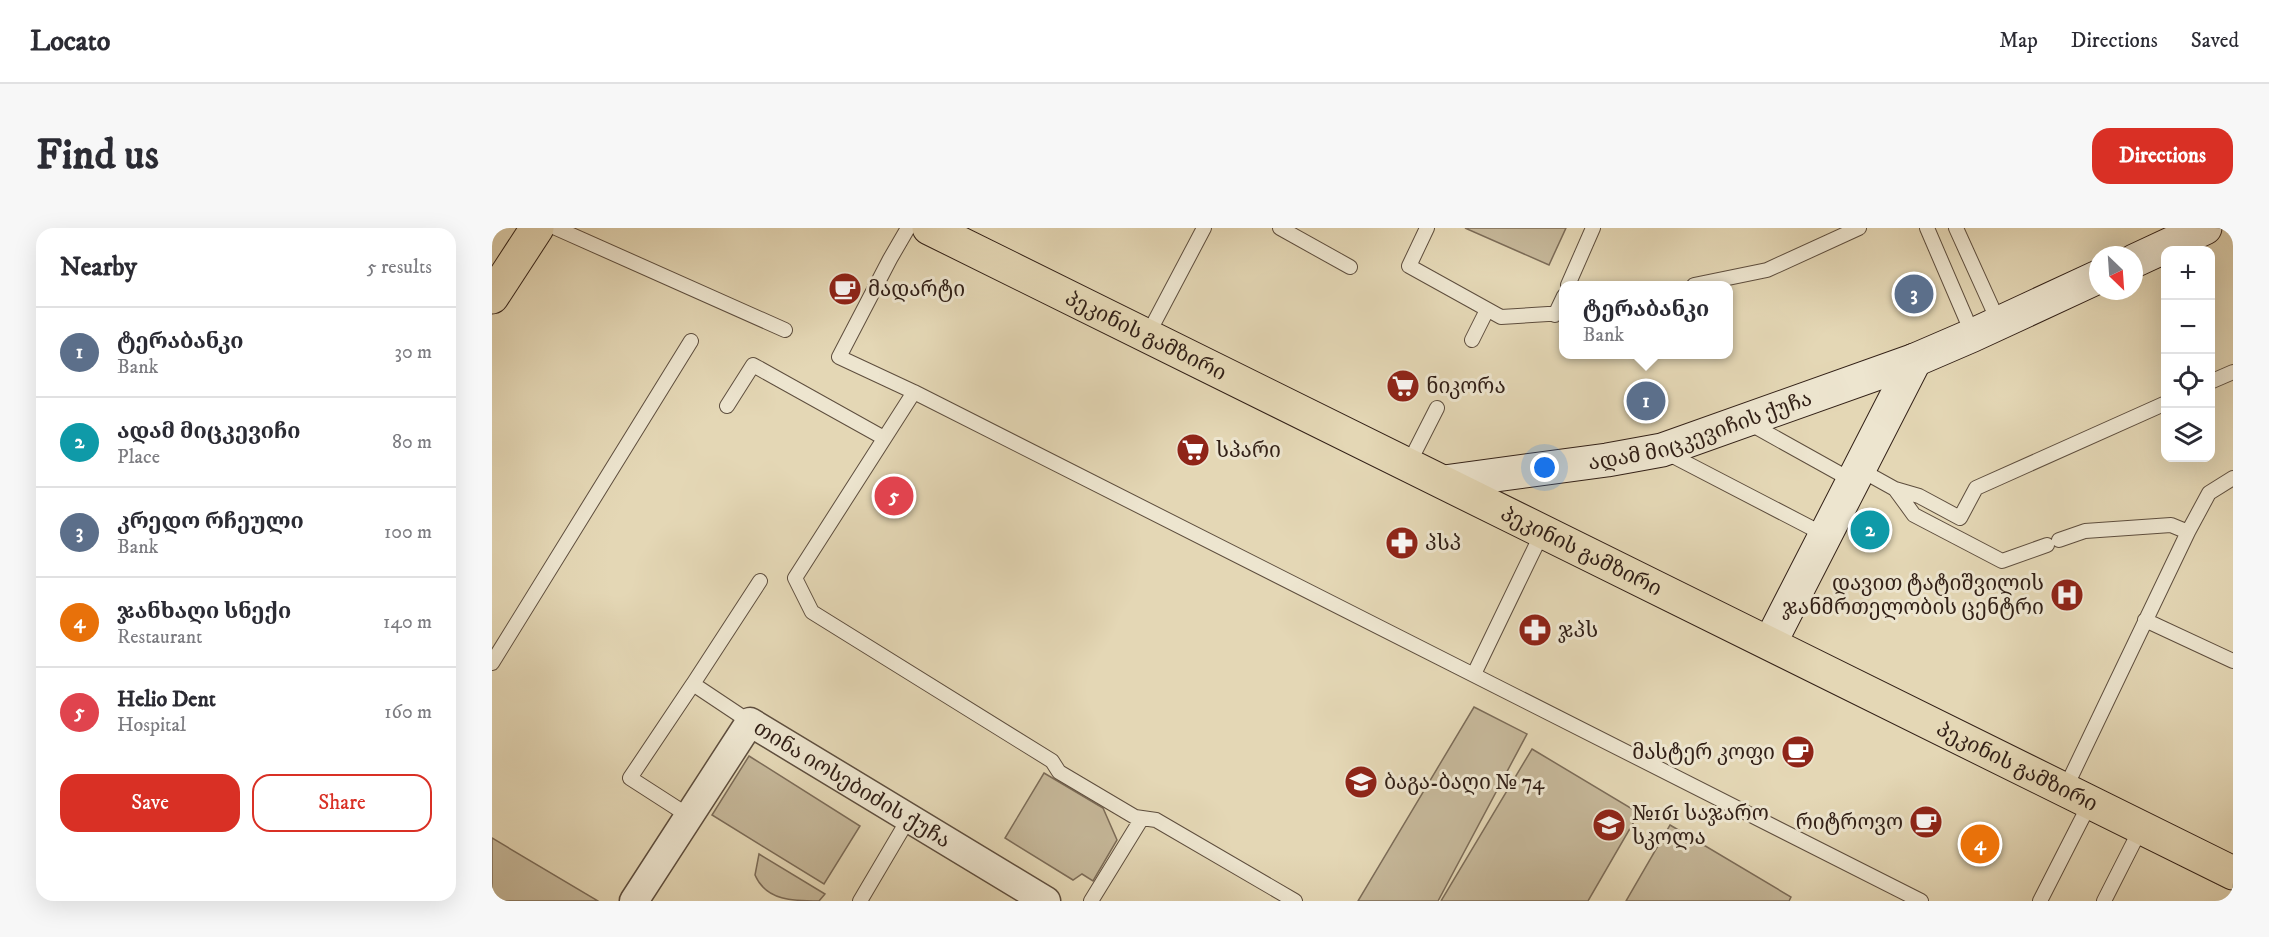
<!DOCTYPE html>
<meta charset="utf-8">
<style>
:root{--surface:#fff;--page:#f7f7f7;--text:#2b2b33;--muted:#7c7c81;--line:#e1e1e2;--accent:#d93025}
body{margin:0;font-family:"IM FELL DW Pica","Noto Serif Georgian",serif;background:var(--page);color:var(--text)}
.controls{position:absolute;right:18px;top:18px;display:grid;overflow:hidden;border-radius:12px;box-shadow:0 6px 24px #0002}
.controls button{width:54px;height:54px;display:grid;place-items:center;padding:0;border:0;border-bottom:2px solid var(--line);background:var(--surface);color:var(--text);font:30px sans-serif}
.compass{position:absolute;left:1597px;top:18px;width:54px;height:54px;border-radius:50%;background:var(--surface);box-shadow:0 6px 24px #0002;rotate:155deg}
.you{position:absolute;left:1053px;top:240px;width:21px;height:21px;margin:-15px;border:4px solid #fff;border-radius:50%;background:#1a73e8;box-shadow:0 0 0 9px #1a73e833}
.badge{display:grid;place-items:center;width:39px;height:39px;border-radius:50%;background:var(--accent);color:#fff;font-size:20px;font-weight:700}
.pin{position:absolute;translate:-50% -50%;border:3px solid #fff;box-shadow:0 2px 6px #0006}
.popup{position:absolute;left:1067px;top:53px;width:174px;height:78px;box-sizing:border-box;display:grid;place-content:center;border-radius:12px;background:var(--surface);filter:drop-shadow(0 2px 4px #0005);font-size:20px;white-space:nowrap;color:var(--muted)}
.popup b{font-size:22px;color:var(--text)}
.popup::after{content:'';position:absolute;left:50%;top:100%;margin-left:-12px;border:12px solid transparent;border-top-color:var(--surface)}
.list{margin:0;padding:0;list-style:none}
h2{display:flex;justify-content:space-between;align-items:center;height:78px;margin:0;padding:0 24px;font-size:26px}
h2 small{font-size:20px;font-weight:400;color:var(--muted)}
.list li{display:grid;grid-template-columns:39px 1fr auto;gap:18px;align-items:center;box-sizing:border-box;height:90px;padding:0 24px;border-top:2px solid var(--line)}
.list b{display:block;font-size:22px;white-space:nowrap}
.list p{margin:0;font-size:20px;white-space:nowrap;color:var(--muted)}
.list em{font-size:20px;font-style:normal;color:var(--muted)}
.actions{display:flex;gap:12px;padding:18px 24px}
.actions a{flex:1;padding:14px 0;border:2px solid var(--accent);border-radius:18px;text-align:center;font-size:21px;color:var(--accent)}
.actions .main{background:var(--accent);color:#fff}
.icon{flex:none;width:33px;height:33px;fill:none;stroke:currentColor;stroke-width:2;stroke-linecap:round;stroke-linejoin:round}
.map{position:relative;flex:none;width:1741px;height:673px;overflow:hidden;border-radius:18px}
header{display:flex;align-items:center;gap:36px;box-sizing:border-box;height:84px;padding:0 30px;background:var(--surface);border-bottom:2px solid var(--line)}
header strong{font-size:28px}
nav{display:flex;gap:33px;margin-inline-start:auto;font-size:21px}
.intro{display:flex;align-items:center;justify-content:space-between;box-sizing:border-box;height:144px;padding:0 36px}
h1{margin:0;font-size:42px}
.button{padding:15px 27px;border-radius:18px;background:var(--accent);color:#fff;font-size:21px;font-weight:700}
main{display:flex;gap:36px;padding:0 36px}
aside{flex:1;background:var(--surface);border-radius:18px;box-shadow:0 6px 24px #0002}
.map>svg:first-child{display:block}
.park{fill:#c6b89a;stroke:#7c6c58;stroke-width:1.5}
.lines{fill:none;stroke-linecap:round;stroke-linejoin:round}
.service-casing{stroke:#5e4e3e;stroke-width:16}
.minor-casing{stroke:#5e4e3e;stroke-width:31}
.secondary-casing{stroke:#322017;stroke-width:35}
.primary-casing{stroke:#322017;stroke-width:35}
.service{stroke:#ede5cf;stroke-width:14}
.minor{stroke:#ede5cf;stroke-width:28}
.secondary{stroke:#ede5cf;stroke-width:33}
.primary{stroke:#e4d7b5;stroke-width:33}
.labels{text-anchor:middle;stroke-width:6;stroke-linejoin:round;paint-order:stroke}
.poi-label{font-size:21px;fill:#322017;stroke:#ede5cf;text-anchor:start}
.street-label{font-size:21px;fill:#322017;stroke:#ede5cf}
</style>
<header>
<strong>Locato</strong>
<nav><a>Map</a><a>Directions</a><a>Saved</a></nav>
</header>
<div class="intro"><h1>Find us</h1><a class="button">Directions</a></div>
<main>
<aside>
<h2>Nearby<small>5 results</small></h2>
<ul class="list">
<li><span class="badge" style="background:#5c6f8a">1</span><div><b>ტერაბანკი</b><p>Bank</p></div><em>30 m</em></li>
<li><span class="badge" style="background:#0f9aa8">2</span><div><b>ადამ მიცკევიჩი</b><p>Place</p></div><em>80 m</em></li>
<li><span class="badge" style="background:#5c6f8a">3</span><div><b>კრედო რჩეული</b><p>Bank</p></div><em>100 m</em></li>
<li><span class="badge" style="background:#e8710a">4</span><div><b>ჯანხაღი სნექი</b><p>Restaurant</p></div><em>140 m</em></li>
<li><span class="badge" style="background:#e0444e">5</span><div><b>Helio Dent</b><p>Hospital</p></div><em>160 m</em></li>
</ul>
<div class="actions"><a class="main">Save</a><a>Share</a></div>
</aside>
<div class="map">
<svg width="1741" height="673" viewBox="0 0 1741 673">
<rect width="100%" height="100%" fill="#e4d7b5"/>
<filter id="stains"><feTurbulence type="fractalNoise" baseFrequency=".00333" numOctaves="4"/><feColorMatrix values="0 0 0 0 .2 0 0 0 0 .09 0 0 0 0 .02 0 0 0 .5 -.17"/></filter>
<radialGradient id="worn" r=".72"><stop offset=".6" stop-color="#630" stop-opacity="0"/><stop offset="1" stop-color="#630" stop-opacity=".3"/></radialGradient>
<path class="park" d="M973,0H1074L1057,37Z
M982,479L1035,506L946,673H866Z
M1040,521L1147,585L1096,673H949Z
M257,528L368,598L332,656L220,587Z
M552,545L611,580L625,612L601,653L590,646L581,652L513,610Z
M1178,597L1299,669L1297,673H1134Z
M0,610L106,673H0Z
M267,626L333,666L327,673C302,673 274,673 263,647Z"/>
<g class="lines">
<defs>
<path id="service" d="M64,0L293,102
M416,0L398,31L347,129L422,164L1429,673
M788,0L858,39
M935,0L917,38L1009,89L1072,85
M1435,0L1481,107
M1464,0L1507,95
M1076,57L1101,0
M1202,57L1275,42L1367,0
M1063,87L1072,68
M655,108L712,0
M980,112L995,82
M1718,154L1741,144
M422,164L303,350L320,384L560,533L567,544L643,589L664,592L803,673
M235,178L261,137L392,210
M1255,194L1361,253
M1175,225L1333,307
M916,237L945,180
M1367,241L1403,261L1427,268L1468,290L1484,260L1674,175
M1403,261L1422,287L1510,333L1555,317
M1567,312L1593,303L1679,297L1696,304
M1653,392L1741,433
M0,435L199,113
M982,446L1051,303
M258,494L201,456L268,353
M1573,561L1696,304L1717,265L1741,250
M197,588L138,550L201,456
M368,673L417,590
M599,673L650,590
M1548,673L1598,575
M1612,673L1649,600"/>
<g id="minor">
<path id="s1" d="M142,673L258,494L554,673"/>
</g>
<g id="secondary">
<path d="M1642,33L1713,0"/>
<path id="s2" d="M952,254L1115,232L1170,222L1423,132L1481,107L1606,49"/>
<path d="M1278,415L1423,132"/>
</g>
<g id="primary">
<path id="s3" d="M437,0L1741,645"/>
<path d="M0,69L45,0"/>
</g>
</defs>
<use href="#service" class="service-casing"/>
<use href="#minor" class="minor-casing"/>
<use href="#secondary" class="secondary-casing"/>
<use href="#primary" class="primary-casing"/>
<use href="#service" class="service"/>
<use href="#minor" class="minor"/>
<use href="#secondary" class="secondary"/>
<use href="#primary" class="primary"/>
</g>
<defs>
<symbol id="cafe-disc" viewBox="-11 -11 22 22"><circle r="9.5" fill="#8f2418" stroke="#ede5cf"/><path d="M-5.5-4.5H6V0H3Q3 3.5 0 3.5H-2.5Q-5.5 3.5-5.5 0ZM3-3.2v2h1.7v-2ZM-6 4.5H4V6H-6Z" fill="#fff"/></symbol>
<symbol id="supermarket-disc" viewBox="-11 -11 22 22"><circle r="9.5" fill="#8f2418" stroke="#ede5cf"/><path d="M-6-5.5h2.5l.6 2H6L4.5 2H-2.5L-4.4-4H-6ZM-1.5 3.2a1.3 1.3 0 1 0 .1 0ZM3 3.2a1.3 1.3 0 1 0 .1 0Z" fill="#fff"/></symbol>
<symbol id="pharmacy-disc" viewBox="-11 -11 22 22"><circle r="9.5" fill="#8f2418" stroke="#ede5cf"/><path d="M-2-6h4v4h4v4h-4v4h-4v-4h-4v-4h4Z" fill="#fff"/></symbol>
<symbol id="hospital-disc" viewBox="-11 -11 22 22"><circle r="9.5" fill="#8f2418" stroke="#ede5cf"/><path d="M-5-5h3v3.5h4V-5h3V5h-3V1.5h-4V5h-3Z" fill="#fff"/></symbol>
<symbol id="school-disc" viewBox="-11 -11 22 22"><circle r="9.5" fill="#8f2418" stroke="#ede5cf"/><path d="M0-5L7-2L0 1L-7-2ZM-4 1L0 2.5L4 1V4Q0 6-4 4Z" fill="#fff"/></symbol>
</defs>
<g fill-rule="evenodd">
<use href="#cafe-disc" x="334" y="42" width="38" height="38"/>
<use href="#supermarket-disc" x="892" y="139" width="38" height="38"/>
<use href="#supermarket-disc" x="682" y="203" width="38" height="38"/>
<use href="#pharmacy-disc" x="891" y="296" width="38" height="38"/>
<use href="#hospital-disc" x="1556" y="348" width="38" height="38"/>
<use href="#pharmacy-disc" x="1024" y="383" width="38" height="38"/>
<use href="#cafe-disc" x="1287" y="505" width="38" height="38"/>
<use href="#school-disc" x="850" y="535" width="38" height="38"/>
<use href="#cafe-disc" x="1415" y="575" width="38" height="38"/>
<use href="#school-disc" x="1098" y="578" width="38" height="38"/>
</g>
<g class="labels">
<g class="poi-label">
<text x="376" y="68">მადარტი</text>
<text x="934" y="165">ნიკორა</text>
<text x="724" y="229">სპარი</text>
<text x="933" y="322">პსპ</text>
<text x="1552" y="362" text-anchor="end">დავით ტატიშვილის<tspan x="1552" dy="24">ჯანმრთელობის ცენტრი</tspan></text>
<text x="1066" y="409">ჯპს</text>
<text x="1283" y="531" text-anchor="end">მასტერ კოფი</text>
<text x="892" y="561">ბაგა-ბაღი № 74</text>
<text x="1140" y="592">№161 საჯარო<tspan x="1140" dy="24">სკოლა</tspan></text>
<text x="1411" y="601" text-anchor="end">რიტროვო</text>
</g>
<g class="street-label">
<text dy="7" stroke="none"><textPath href="#s3" startOffset="242">პეკინის გამზირი</textPath></text>
<text dy="7" stroke="none"><textPath href="#s2" startOffset="262">ადამ მიცკევიჩის ქუჩა</textPath></text>
<text dy="7" stroke="none"><textPath href="#s3" startOffset="728">პეკინის გამზირი</textPath></text>
<text dy="7" stroke="none"><textPath href="#s3" startOffset="1214">პეკინის გამზირი</textPath></text>
<text dy="7" stroke="none"><textPath href="#s1" startOffset="333">თინა იოსებიძის ქუჩა</textPath></text>
</g>
</g>
<rect width="100%" height="100%" filter="url(#stains)"/>
<rect width="100%" height="100%" fill="url(#worn)"/>
</svg>
<div class="controls">
<button>+</button>
<button>−</button>
<button><svg class="icon" aria-label="locate" viewBox="0 0 24 24"><circle cx="12" cy="12" r="6"/><path d="M12 2v4M12 18v4M2 12h4M18 12h4"/></svg></button>
<button><svg class="icon" aria-label="layers" viewBox="0 0 24 24"><path d="M12 4l9 5-9 5-9-5zM3 14l9 5 9-5"/></svg></button>
</div>
<svg class="compass" viewBox="-18 -18 36 36"><path d="M0-13l5 13h-10z" fill="#e53935"/><path d="M0 13l5-13h-10z" fill="#7c7c81"/></svg>
<div class="you"></div>
<div class="pin badge" style="left:1154px;top:173px;background:#5c6f8a">1</div>
<div class="popup"><b>ტერაბანკი</b>Bank</div>
<div class="pin badge" style="left:1378px;top:302px;background:#0f9aa8">2</div>
<div class="pin badge" style="left:1422px;top:66px;background:#5c6f8a">3</div>
<div class="pin badge" style="left:1488px;top:616px;background:#e8710a">4</div>
<div class="pin badge" style="left:402px;top:268px;background:#e0444e">5</div>
</div>
</main>
